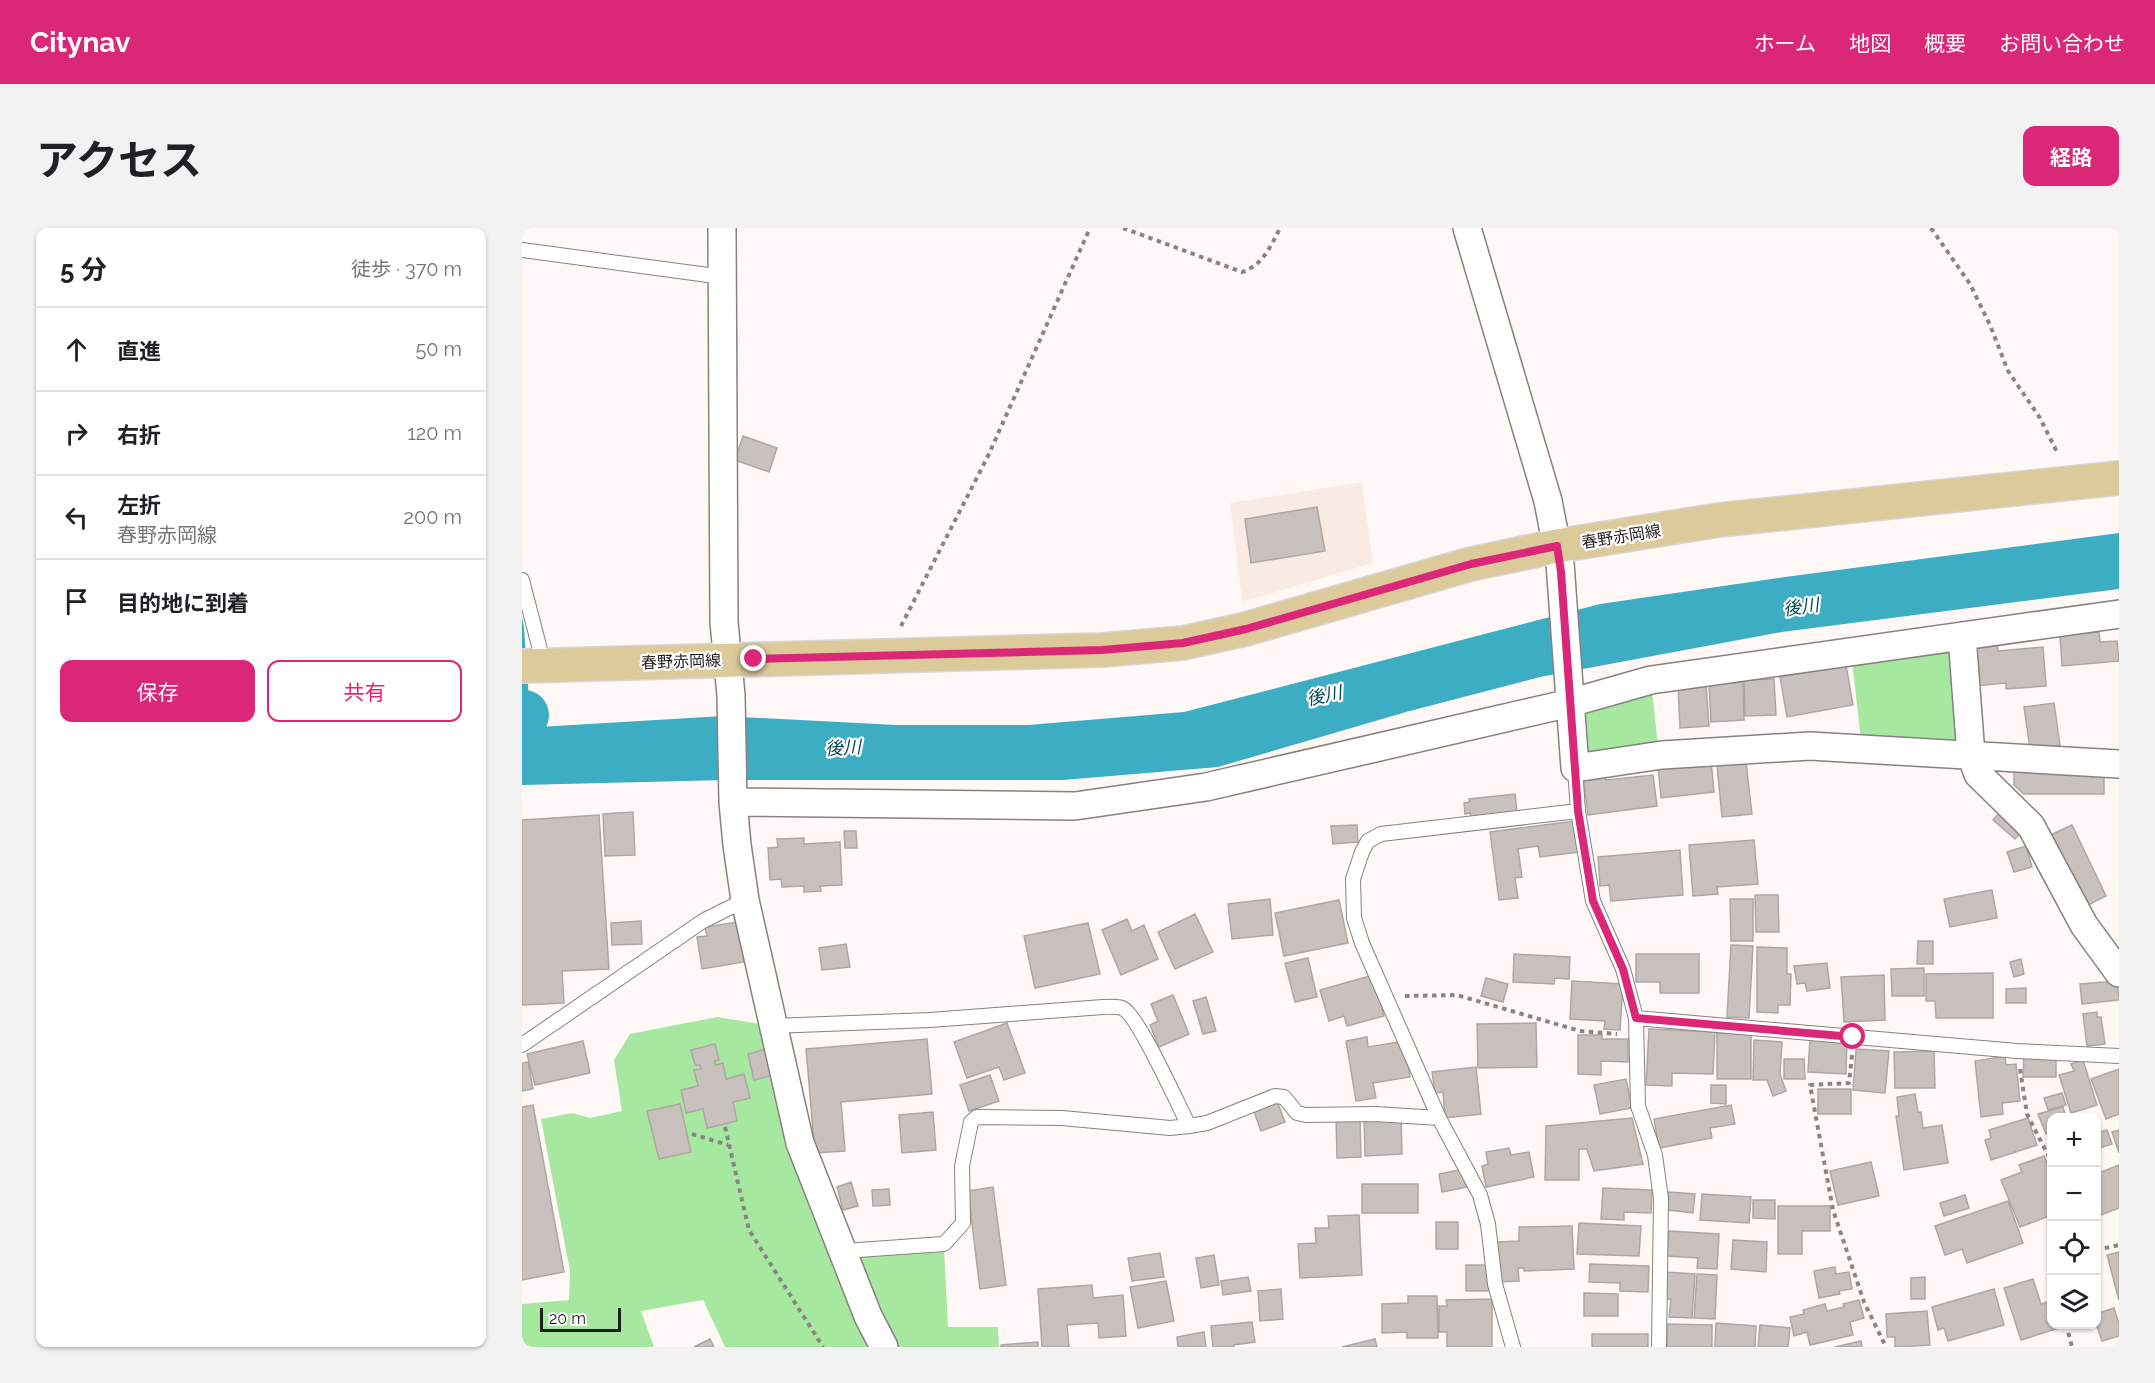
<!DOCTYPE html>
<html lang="ja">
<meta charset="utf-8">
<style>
:root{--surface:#fff;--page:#f2f2f2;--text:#202124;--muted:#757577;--line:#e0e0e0;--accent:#db2777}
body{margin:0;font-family:Raleway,"Noto Sans JP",sans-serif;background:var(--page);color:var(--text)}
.controls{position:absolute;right:18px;bottom:18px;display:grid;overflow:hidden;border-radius:12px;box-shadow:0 2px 4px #0004}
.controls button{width:54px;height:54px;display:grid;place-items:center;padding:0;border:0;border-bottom:2px solid var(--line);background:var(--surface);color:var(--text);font:30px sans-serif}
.scale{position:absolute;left:18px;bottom:15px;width:81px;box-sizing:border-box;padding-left:6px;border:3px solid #211e1d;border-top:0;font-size:16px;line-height:21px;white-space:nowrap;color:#211e1d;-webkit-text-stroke:4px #fff;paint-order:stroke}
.stop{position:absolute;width:18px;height:18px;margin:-14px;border:4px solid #db2777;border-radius:50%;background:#fff}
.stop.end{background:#db2777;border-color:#fff;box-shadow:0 2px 6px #0008}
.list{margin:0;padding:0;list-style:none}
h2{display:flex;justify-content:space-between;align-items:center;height:78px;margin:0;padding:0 24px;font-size:26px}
h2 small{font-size:20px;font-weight:400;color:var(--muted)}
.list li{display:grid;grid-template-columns:39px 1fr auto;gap:18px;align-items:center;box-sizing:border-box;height:84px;padding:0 24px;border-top:2px solid var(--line)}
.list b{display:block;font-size:22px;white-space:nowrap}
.list p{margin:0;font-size:20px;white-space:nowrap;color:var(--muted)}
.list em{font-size:20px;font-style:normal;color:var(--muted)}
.actions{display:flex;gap:12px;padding:18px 24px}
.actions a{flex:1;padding:14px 0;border:2px solid var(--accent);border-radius:12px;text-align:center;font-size:21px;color:var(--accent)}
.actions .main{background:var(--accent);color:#fff}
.icon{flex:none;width:33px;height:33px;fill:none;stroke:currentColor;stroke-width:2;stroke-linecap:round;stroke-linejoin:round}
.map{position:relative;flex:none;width:1597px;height:1119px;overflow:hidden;border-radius:12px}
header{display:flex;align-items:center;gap:36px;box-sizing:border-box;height:84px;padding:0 30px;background:var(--accent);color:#fff}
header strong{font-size:28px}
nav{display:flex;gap:33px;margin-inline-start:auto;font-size:21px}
.intro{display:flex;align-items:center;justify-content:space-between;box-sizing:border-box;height:144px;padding:0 36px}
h1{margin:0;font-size:42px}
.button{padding:15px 27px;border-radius:12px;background:var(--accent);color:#fff;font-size:21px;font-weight:700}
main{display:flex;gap:36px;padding:0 36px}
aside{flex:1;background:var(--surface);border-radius:12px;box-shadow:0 2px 4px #0004}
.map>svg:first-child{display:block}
.built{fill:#faeae4}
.green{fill:#a6e89f}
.water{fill:#3cadc3}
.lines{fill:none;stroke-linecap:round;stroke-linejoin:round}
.river{stroke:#3cadc3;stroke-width:50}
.building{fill:#c8c1be;stroke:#aea7a4;stroke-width:1.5}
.lane-casing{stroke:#88817f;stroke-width:16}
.street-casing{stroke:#88817f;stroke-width:30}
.primary-casing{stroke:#d7d6d6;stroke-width:36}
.path{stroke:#8a8583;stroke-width:4;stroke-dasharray:4.5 4.5;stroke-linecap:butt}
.lane{stroke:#fff;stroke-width:14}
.street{stroke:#fff;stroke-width:27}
.primary{stroke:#dcca9b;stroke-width:33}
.route{stroke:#db2777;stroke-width:8}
.labels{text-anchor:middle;stroke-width:4.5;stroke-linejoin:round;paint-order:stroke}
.street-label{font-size:16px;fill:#211e1d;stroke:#fff}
.water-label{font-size:18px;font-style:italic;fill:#024854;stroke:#fff}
</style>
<header>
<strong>Citynav</strong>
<nav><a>ホーム</a><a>地図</a><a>概要</a><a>お問い合わせ</a></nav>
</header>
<div class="intro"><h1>アクセス</h1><a class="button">経路</a></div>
<main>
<aside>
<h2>5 分<small>徒歩 · 370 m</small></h2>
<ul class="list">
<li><svg class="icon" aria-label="ahead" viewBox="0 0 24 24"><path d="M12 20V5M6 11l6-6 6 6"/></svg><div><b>直進</b></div><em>50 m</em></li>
<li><svg class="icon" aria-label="right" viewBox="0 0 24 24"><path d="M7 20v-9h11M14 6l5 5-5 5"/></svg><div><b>右折</b></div><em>120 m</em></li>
<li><svg class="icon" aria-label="left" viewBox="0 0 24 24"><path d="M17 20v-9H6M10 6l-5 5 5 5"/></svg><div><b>左折</b><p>春野赤岡線</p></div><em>200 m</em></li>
<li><svg class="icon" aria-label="arrive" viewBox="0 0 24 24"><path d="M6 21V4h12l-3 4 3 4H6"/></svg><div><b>目的地に到着</b></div></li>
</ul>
<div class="actions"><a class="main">保存</a><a>共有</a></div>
</aside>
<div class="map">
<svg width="1597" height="1119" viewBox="0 0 1597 1119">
<rect width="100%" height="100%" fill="#fff8f6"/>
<path class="built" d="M840,254L851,335L720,374L708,275Z"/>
<path class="green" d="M1440,408L1449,527L1340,521L1329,424Z
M1129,452L1137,528L1053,540L1048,475Z
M195,789L250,798L357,1119H203L181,1072L119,1083L132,1119H0V1076L47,1072L48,1043L19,891L50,885L68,890L100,883L92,832L108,806Z
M422,1021L426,1099H476L477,1119H370L336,1026Z"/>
<path class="water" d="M1597,305V361L1260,404L1018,449L884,484L696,539L541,552H204L0,557V500L201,488L374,497H506L662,484L1078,376L1263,349Z
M0,389L2,399L8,486L0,487Z"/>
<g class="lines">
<path class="river" d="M0,492L2,487"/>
</g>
<path class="building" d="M221,208L255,220L247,244L213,232Z
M795,279L803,323L729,335L723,291Z
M1577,404L1578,414L1595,413L1597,433L1540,438L1538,408Z
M1475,411L1476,423L1521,419L1524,458L1484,461V455L1453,458L1448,413Z
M1324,437L1331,477L1265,489L1258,449Z
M1252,451L1254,487L1223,488L1222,452Z
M1221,454L1222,492L1189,494L1187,456Z
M1184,456L1187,498L1158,500L1156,457Z
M1532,475L1538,517L1508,521L1502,479Z
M1189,531L1192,564L1139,570L1136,537Z
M1224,534L1230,586L1200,589L1195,537Z
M1492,542H1582V566H1502L1492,557Z
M1082,543L1084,552L1131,547L1135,578L1066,587L1061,546Z
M993,566L995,584L949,589L948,585L943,586L942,575L948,574L947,571Z
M1482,580L1504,599L1493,611L1471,592Z
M111,584L113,627L83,628L81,586Z
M77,587L87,741L40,743L42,775L0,777V592Z
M1053,593L1057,624L1018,629L1016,618L996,621L1000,649L993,650L996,670L977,672L968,604Z
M835,597L836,614L811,616L809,598Z
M1550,597L1584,668L1562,679L1528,607Z
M322,603H334L335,620H323Z
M282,610V616L318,614L320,657L298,658L299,663L282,664V658L260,659L259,651L248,652L246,620L256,619L255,611Z
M1232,612L1236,656L1195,659L1196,666L1171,668L1167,617Z
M1504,618L1510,639L1492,644L1485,624Z
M1158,622L1161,667L1089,673L1087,657L1078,658L1076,629Z
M1470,662L1475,690L1428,699L1422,671Z
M1233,667H1256L1257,704H1234Z
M748,671L751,707L710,711L706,676Z
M1208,671H1231V713H1209Z
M817,672L826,715L762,728L753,685Z
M673,686L691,724L653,741L636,704Z
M605,691L610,703L622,697L636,731L599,747L580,702Z
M119,693L120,716L90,717L89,695Z
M216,694L222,734L180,741L175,709L185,708L183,699Z
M566,695L578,746L513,760L502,708Z
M1396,713H1411V736H1395Z
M324,716L328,739L300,742L297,720Z
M1209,717L1231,718L1227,790L1205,789Z
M1235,719L1265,720V746H1269L1268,777H1256V785L1235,784Z
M992,726L1048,729L1047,751L1033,750L1032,756L991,754Z
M1114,726H1177V765H1138V754H1114Z
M786,730L795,769L773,774L763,735Z
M1499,731L1502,746L1492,749L1488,734Z
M1305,735L1308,760L1285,763L1283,755L1275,756L1272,738Z
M1402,740V768H1370L1369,741Z
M1471,745V790H1414L1413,773H1404V746Z
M851,747L862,788L825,798L822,788L807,793L798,762Z
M1362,747L1363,792L1322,794L1319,749Z
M964,750L986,756L981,774L959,768Z
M1050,753L1101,756L1098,802L1082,801L1083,793L1048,791Z
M1595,753L1597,772L1560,776L1558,756Z
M1504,760V775H1484V761Z
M651,767L667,806L637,819L628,797L636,793L629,776Z
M684,769L694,803L681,806L671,773Z
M1575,784V789H1579L1583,816L1565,818L1561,786Z
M485,795L503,845L482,852L477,839L445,850L432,814Z
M1014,795L1015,839L956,840L955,796Z
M1127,801L1193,804L1191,846L1150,845V858L1124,857Z
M1195,805L1229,806V851H1195Z
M1056,807H1080V811H1106V834L1079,833V847L1056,846Z
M845,809L846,819L882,813L888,849L851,855L854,870L834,873L824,813Z
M1288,810L1325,811L1324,846L1286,844Z
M405,811L410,866L319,874L323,923L293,925L284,821Z
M1232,812L1260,814L1258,846L1264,863L1251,868L1245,852H1231Z
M61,813L68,845L13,857L5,826Z
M193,816L197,832L193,833V837L201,835L204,851L222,846L228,870L211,874L215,893L185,900L181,881L164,885L159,862L176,858L172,842L179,841L178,837H173L169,822Z
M245,821L252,847L232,852L226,826Z
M1334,821L1367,823L1363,865L1331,862Z
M1412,823L1413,860H1373L1372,824Z
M1502,827L1534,828V849H1501Z
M1483,828L1484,837L1494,836L1498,873L1480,875L1481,886L1459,889L1453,833Z
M1262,831H1282L1283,851H1262Z
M1561,832L1575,877L1549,885L1537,847L1552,843L1549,836Z
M6,834L11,861L0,863V835Z
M954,839L959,886L923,890L921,864L913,865L910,844Z
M1597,841V886L1584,891L1569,851Z
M468,847L477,873L447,883L438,857Z
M1104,851L1110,880L1078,886L1072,857Z
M1189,857H1204V876L1189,875Z
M1296,861H1329V886H1296Z
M1540,865L1544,877L1526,882L1522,870Z
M1393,866L1396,884H1399L1401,900L1420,897L1426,935L1382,942L1374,888H1377L1375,869Z
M755,873L763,894L739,903L731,881Z
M158,876L169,924L137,931L125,883Z
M11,877L42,1044L0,1052V879Z
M1209,877L1213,896L1188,900L1190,910L1137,920L1132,891Z
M1541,879L1544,890H1530V905L1524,906L1516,886Z
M411,884L414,922L380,925L377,887Z
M838,889L839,929L815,930L814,890Z
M879,889L880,926L843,928L842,891Z
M1110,890L1121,936L1072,943L1065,921H1057V952H1023L1024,898Z
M1506,890L1515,917L1469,932L1463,912L1469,910L1467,902Z
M1585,902L1590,916L1574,921V905Z
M1597,902V925L1590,904Z
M987,920L989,927L1007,924L1012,949L964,959L960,938L966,936L964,924Z
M1522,928L1530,947V987L1498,999L1479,952L1500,944L1497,937Z
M1349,934L1357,968L1316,977L1308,943Z
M1597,937V980L1574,989V946Z
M942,941L945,959L920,964L917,946Z
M329,954L336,978L321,982L315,959Z
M840,956H896V985H840Z
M471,959L484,1057L458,1061L446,963Z
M1081,960L1130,962L1129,985L1102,984V992L1079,991Z
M367,961L368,977L351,978L350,962Z
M1147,964L1173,966L1171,985L1146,982Z
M1180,966L1229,969L1227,995L1178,992Z
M1443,967L1447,980L1422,988L1418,975Z
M1231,972H1253V991L1231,990Z
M1486,973L1501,1015L1445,1035L1440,1021L1423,1027L1413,998Z
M1256,978H1308V1003H1280V1026H1256Z
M837,987L840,1047L778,1050L776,1016L794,1015L793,1000H807L806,988Z
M914,994H936V1021H914Z
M1057,995L1119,998L1117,1028L1055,1026Z
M1050,998L1052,1041L1002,1043V1040H996L997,1053L976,1054L974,1014L997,1013V999Z
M1147,1003L1197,1006L1195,1041L1175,1040L1176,1030L1145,1028Z
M1211,1012L1245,1014L1244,1044L1209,1041Z
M1597,1024V1072L1585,1027Z
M638,1025L642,1049L610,1053L606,1030Z
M692,1027L697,1057L679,1060L674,1030Z
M1068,1036L1127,1038L1126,1064L1098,1063V1055L1067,1054Z
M944,1037H967V1063H944Z
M1313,1039L1314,1046L1327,1044L1330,1061L1317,1063L1318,1066L1297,1070L1292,1043Z
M1143,1044L1173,1046L1170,1090L1147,1089L1149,1071H1142Z
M1175,1046L1195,1047L1193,1091L1172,1090Z
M726,1049L729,1063L701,1067L699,1053Z
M1403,1049V1071H1389V1050Z
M1511,1051L1519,1076L1529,1073L1530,1096H1536L1537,1100L1499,1112L1482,1060Z
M644,1053L652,1093L616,1100L608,1059Z
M570,1057L571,1070L601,1067L604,1108L577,1110L576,1095L545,1097L547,1119H520L516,1061Z
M759,1061L761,1091L738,1093L736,1063Z
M1472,1061L1482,1097L1426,1113L1422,1100L1416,1102L1410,1079Z
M1062,1065L1096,1066V1088H1062Z
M886,1068H915L916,1110H885V1104L860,1105V1076L886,1075Z
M970,1071V1119H925V1104H917V1078H925L924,1072Z
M1337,1072L1342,1090L1328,1094L1331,1107L1288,1117L1285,1104L1272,1108L1268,1089L1282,1086L1281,1082L1303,1076L1305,1083L1322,1079L1321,1076Z
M1592,1080L1597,1096V1108L1580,1113L1574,1095V1086Z
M1405,1083L1408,1117L1373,1119V1109H1365L1364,1086Z
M730,1094L733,1114L712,1117V1119H691L689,1098Z
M1194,1095L1234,1098L1233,1119H1193Z
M1145,1096L1190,1097V1119H1145Z
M1238,1097L1268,1100L1266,1119H1236Z
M682,1104L684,1119H656L655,1109Z
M1070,1106H1126V1119H1070Z
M188,1111L192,1119H172Z
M853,1111L855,1119H820Z
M1339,1113L1340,1119H1313Z
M516,1114V1119H479V1117Z"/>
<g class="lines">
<defs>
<path id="lane" d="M0,22L201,49
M0,352L22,437
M1053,540L1056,583L1071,673L1101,741L1114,790L1116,878L1133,927L1139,971L1137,1119
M1114,790L1495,823L1597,828
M250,798L408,792L581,779C587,779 595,778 600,780C616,786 657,879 667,898
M0,817L181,693L223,672
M322,1023L422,1016L441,995L440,938L449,894L455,889L540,890L648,900L667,898L685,895L753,868L762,869L775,885L784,887L853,886L917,890
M991,1119L973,1056L966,996L958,967L917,890L840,715L832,690L831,651L840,624L846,613L859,606L1056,583"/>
<path id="street" d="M200,0L202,394L209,467L211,574L215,617L223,672L278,915L346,1088L362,1119
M945,0L1026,273L1038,335L1053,540L1140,527L1288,518L1597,536
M1440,408L1449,527L1456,546L1509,598L1562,697L1597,745
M211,574L553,578L684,559L1048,475L1129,452L1597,386"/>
<path id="primary" d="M0,438L580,422L661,415L724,401L949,336L1035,318L1197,292L1597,250"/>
</defs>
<use href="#lane" class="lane-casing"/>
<use href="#street" class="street-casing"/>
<use href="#primary" class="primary-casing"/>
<path class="path" d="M601,0L720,44C740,38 749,18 758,0
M1409,0L1448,56L1468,97L1486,143L1518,190L1536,226
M379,398L466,228L568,0
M883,768L935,767L1058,803L1095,806
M1330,827L1327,855L1288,857L1311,982L1342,1074L1364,1119
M1498,841L1505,886L1530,935
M203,899L227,1002L301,1119
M170,906L206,917
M1574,1022L1597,1017
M1544,1096L1550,1119"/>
<use href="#lane" class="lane"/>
<use href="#street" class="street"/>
<use href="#primary" class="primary"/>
</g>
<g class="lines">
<path class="route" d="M232,431L580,422L661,415L724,401L949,336L1035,318L1039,344L1056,583L1071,673L1101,741L1114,790L1331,809"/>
</g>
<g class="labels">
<g class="street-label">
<text transform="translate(1099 308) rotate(-9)" y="6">春野赤岡線</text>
<text transform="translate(159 433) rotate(-2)" y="6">春野赤岡線</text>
</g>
<g class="water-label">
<text transform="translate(1279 379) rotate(-8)" y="6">後川</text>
<text transform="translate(802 468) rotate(-12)" y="6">後川</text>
<text transform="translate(321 520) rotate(-3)" y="6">後川</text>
</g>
</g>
</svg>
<div class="controls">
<button>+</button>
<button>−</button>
<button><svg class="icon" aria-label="locate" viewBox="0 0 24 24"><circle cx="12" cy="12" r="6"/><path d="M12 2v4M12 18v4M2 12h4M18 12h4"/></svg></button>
<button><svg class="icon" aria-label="layers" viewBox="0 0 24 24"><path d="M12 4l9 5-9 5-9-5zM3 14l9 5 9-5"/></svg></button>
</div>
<div class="scale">20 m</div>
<div class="stop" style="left:1331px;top:809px"></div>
<div class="stop end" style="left:232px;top:431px"></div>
</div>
</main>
